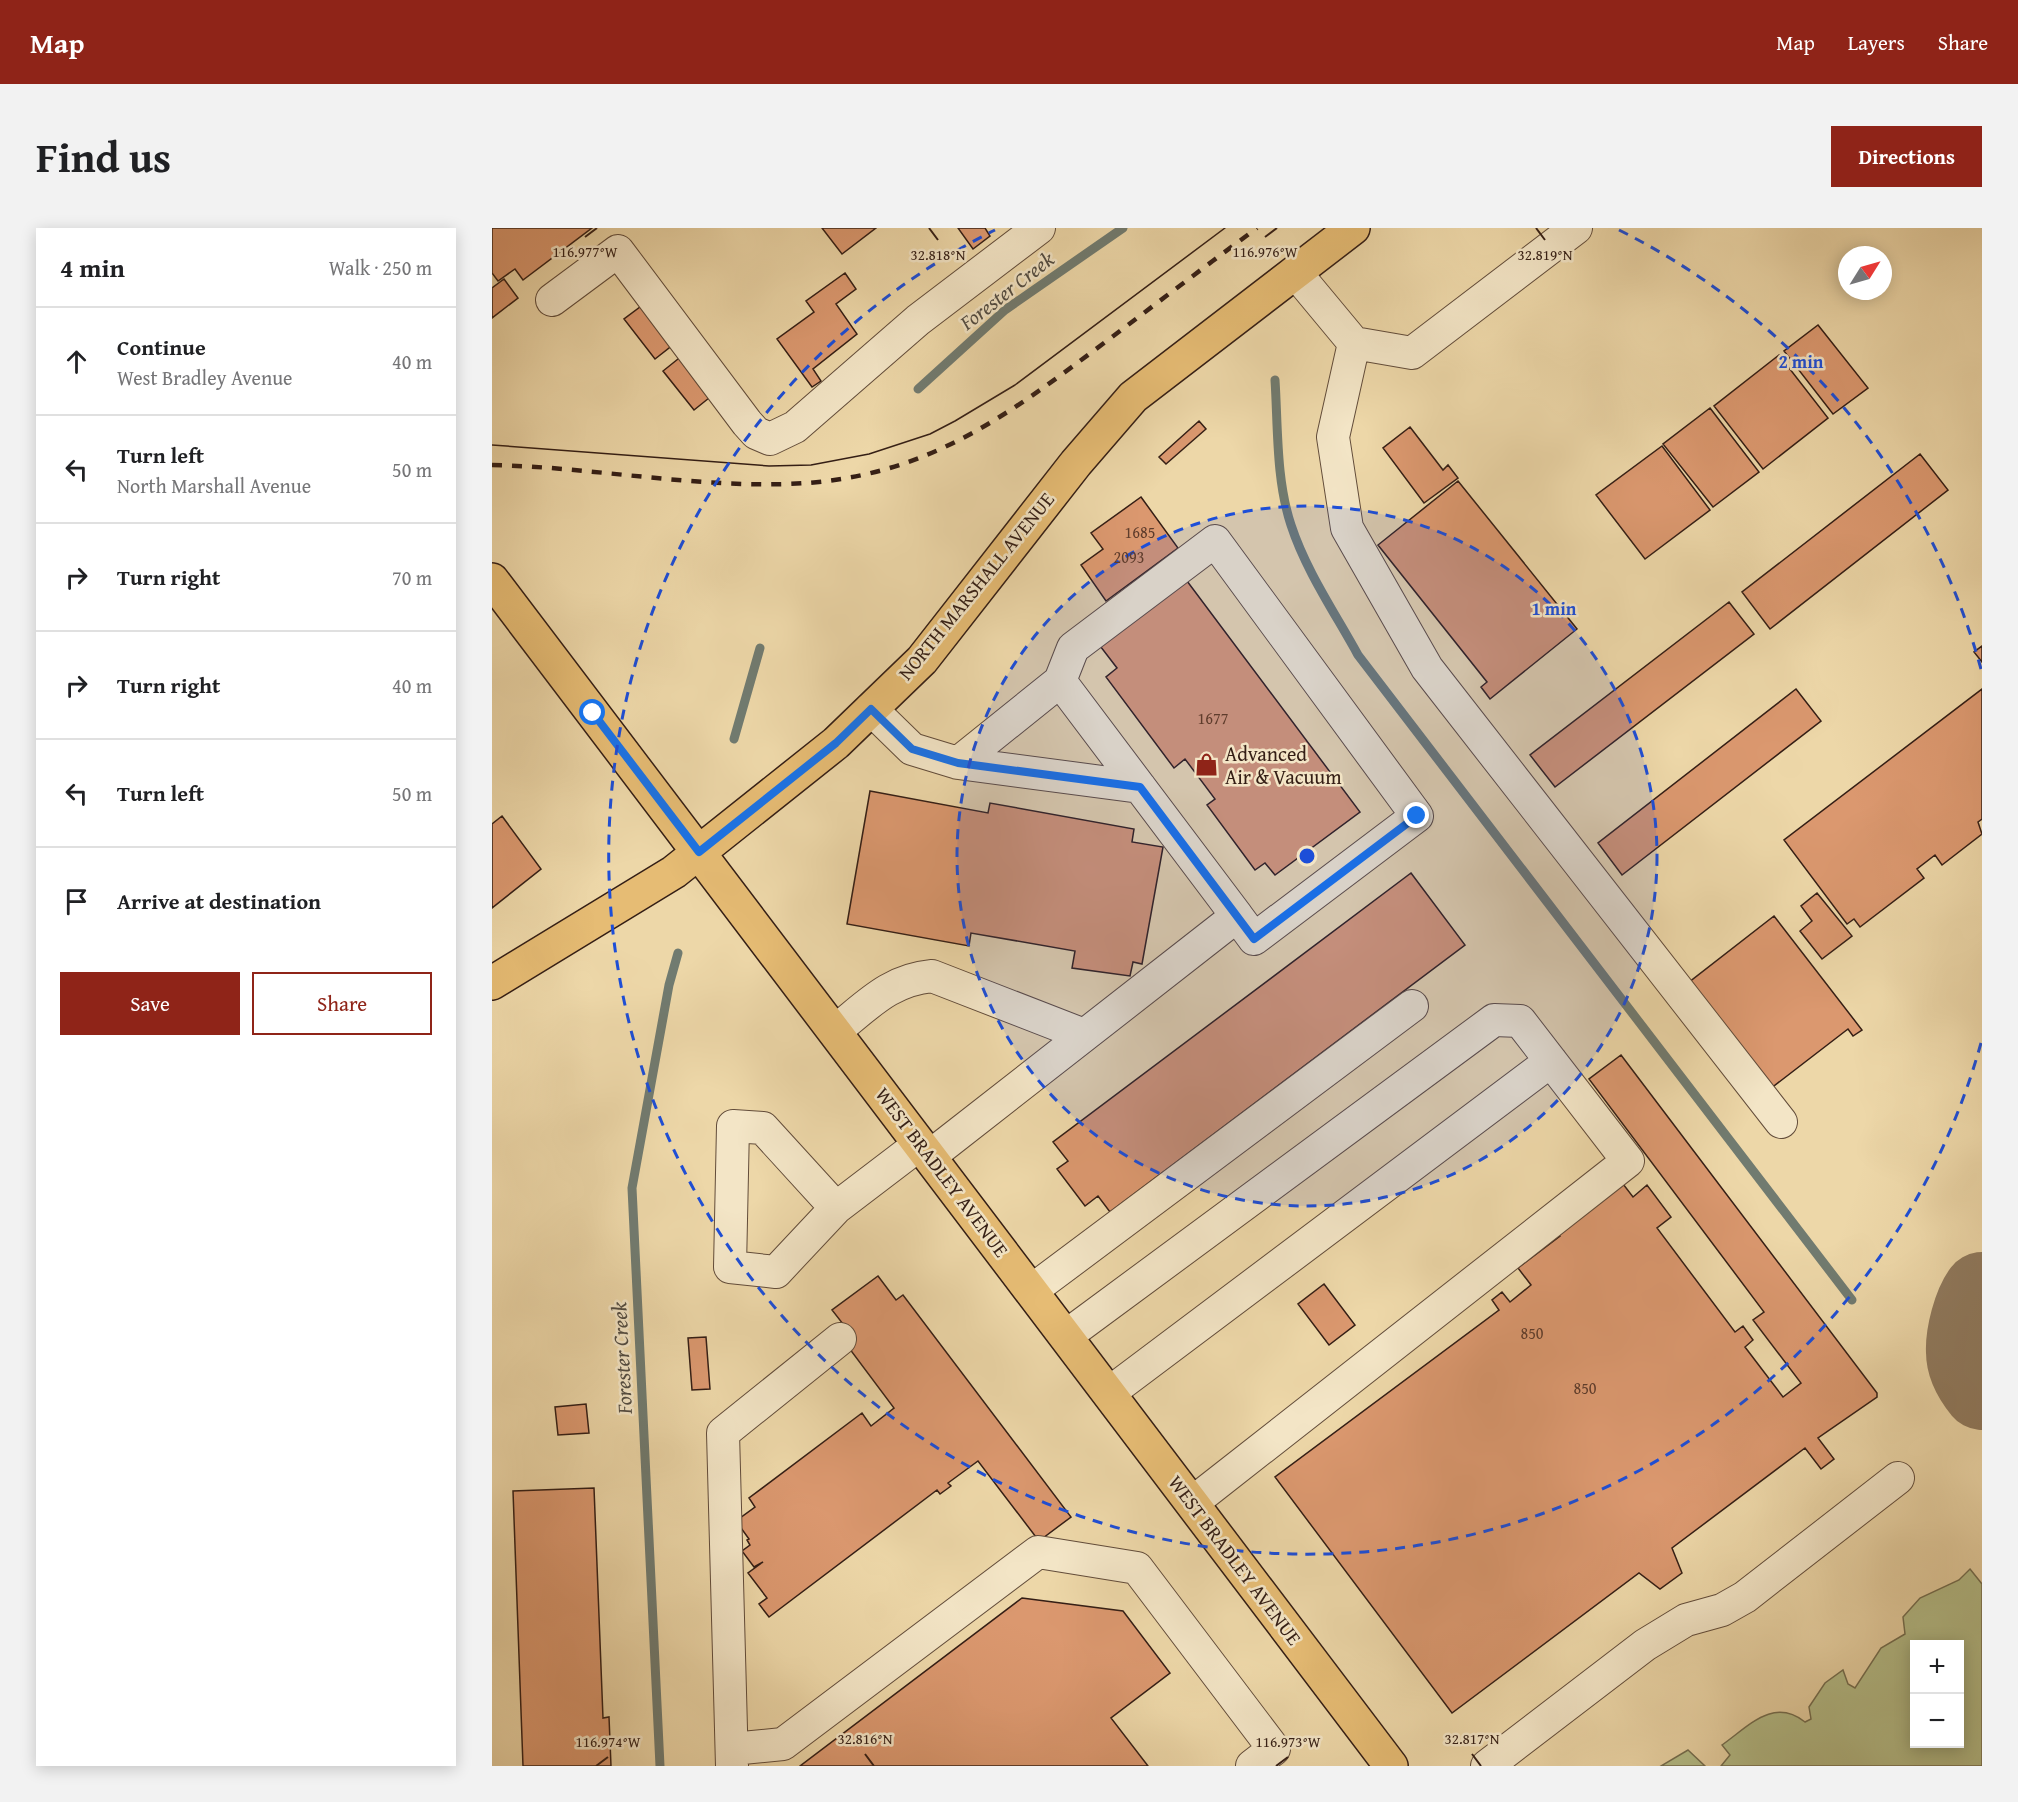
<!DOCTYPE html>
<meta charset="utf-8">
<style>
:root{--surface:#fff;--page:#f2f2f2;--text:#202124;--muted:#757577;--line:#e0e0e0;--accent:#8f2418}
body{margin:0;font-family:"Gentium Book Plus",serif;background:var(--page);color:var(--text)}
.controls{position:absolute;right:18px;bottom:18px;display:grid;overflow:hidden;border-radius:0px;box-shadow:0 3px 15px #0003}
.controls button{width:54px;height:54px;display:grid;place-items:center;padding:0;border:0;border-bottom:2px solid var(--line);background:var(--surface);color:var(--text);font:30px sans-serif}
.compass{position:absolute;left:1346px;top:18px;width:54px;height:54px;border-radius:50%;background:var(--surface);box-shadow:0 3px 15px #0003;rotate:53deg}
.stop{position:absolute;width:18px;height:18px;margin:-14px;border:4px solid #1a73e8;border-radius:50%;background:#fff}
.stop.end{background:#1a73e8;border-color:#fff;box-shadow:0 2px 6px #0008}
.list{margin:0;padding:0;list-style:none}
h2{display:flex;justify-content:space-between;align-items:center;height:78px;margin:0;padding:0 24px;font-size:26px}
h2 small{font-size:20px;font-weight:400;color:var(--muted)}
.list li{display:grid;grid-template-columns:39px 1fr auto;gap:18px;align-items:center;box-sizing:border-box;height:108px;padding:0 24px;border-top:2px solid var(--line)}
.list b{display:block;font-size:22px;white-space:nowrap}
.list p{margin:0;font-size:20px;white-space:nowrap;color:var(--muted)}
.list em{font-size:20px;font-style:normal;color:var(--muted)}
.actions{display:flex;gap:12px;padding:18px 24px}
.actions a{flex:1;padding:14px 0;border:2px solid var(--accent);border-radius:0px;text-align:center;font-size:21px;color:var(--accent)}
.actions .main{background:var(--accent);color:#fff}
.icon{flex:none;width:33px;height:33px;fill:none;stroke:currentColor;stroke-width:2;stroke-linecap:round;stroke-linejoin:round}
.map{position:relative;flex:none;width:1490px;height:1538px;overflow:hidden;border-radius:0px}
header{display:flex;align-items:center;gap:36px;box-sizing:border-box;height:84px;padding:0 30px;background:var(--accent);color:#fff}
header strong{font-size:28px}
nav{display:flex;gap:33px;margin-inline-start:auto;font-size:21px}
.intro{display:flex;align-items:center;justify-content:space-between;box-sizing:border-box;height:144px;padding:0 36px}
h1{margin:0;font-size:42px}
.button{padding:15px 27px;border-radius:0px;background:var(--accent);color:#fff;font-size:21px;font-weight:700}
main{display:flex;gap:36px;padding:0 36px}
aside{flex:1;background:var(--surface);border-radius:0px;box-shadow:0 3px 15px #0003}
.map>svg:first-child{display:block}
.green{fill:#b5bf8a;stroke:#746e50;stroke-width:1.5;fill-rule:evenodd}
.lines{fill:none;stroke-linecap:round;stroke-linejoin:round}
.stream{stroke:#717b70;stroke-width:9}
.taxiway{stroke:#907a5e;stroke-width:78}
.building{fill:#db986f;stroke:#341e15;stroke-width:1.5}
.minor-casing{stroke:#624c3a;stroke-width:34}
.major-casing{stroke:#341e15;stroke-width:36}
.minor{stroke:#f3e5c6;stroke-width:32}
.major{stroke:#e6bc74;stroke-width:33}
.tram{stroke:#341e15;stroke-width:1.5}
.rail{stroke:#341e15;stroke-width:4.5;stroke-dasharray:10 10;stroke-linecap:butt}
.route{stroke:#1a73e8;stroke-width:8}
.ticks{fill:none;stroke:#341e15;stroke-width:2}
.ring{fill:none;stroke:#1d4ed8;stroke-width:3;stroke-dasharray:10 8}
.labels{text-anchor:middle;stroke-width:5;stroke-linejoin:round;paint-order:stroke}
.number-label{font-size:16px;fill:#5e3c2c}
.street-label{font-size:20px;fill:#341e15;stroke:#f3e5c6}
.poi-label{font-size:20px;fill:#341e15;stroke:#f3e5c6;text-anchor:start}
.water-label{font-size:21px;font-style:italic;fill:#524c42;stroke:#f3e5c6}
.ticks-label{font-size:15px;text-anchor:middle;fill:#341e15;stroke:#f3e5c6;stroke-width:5;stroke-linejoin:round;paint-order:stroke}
.centre{fill:#1d4ed8;stroke:#f3e5c6;stroke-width:3}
.ring-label{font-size:18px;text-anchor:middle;font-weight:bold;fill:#1d4ed8;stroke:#f3e5c6;stroke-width:5;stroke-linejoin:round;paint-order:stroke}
</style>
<header>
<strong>Map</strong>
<nav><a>Map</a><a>Layers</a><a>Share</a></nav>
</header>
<div class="intro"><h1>Find us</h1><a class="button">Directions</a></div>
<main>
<aside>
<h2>4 min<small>Walk · 250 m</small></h2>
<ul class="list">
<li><svg class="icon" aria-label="ahead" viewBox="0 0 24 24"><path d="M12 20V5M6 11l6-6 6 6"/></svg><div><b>Continue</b><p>West Bradley Avenue</p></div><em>40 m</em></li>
<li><svg class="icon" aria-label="left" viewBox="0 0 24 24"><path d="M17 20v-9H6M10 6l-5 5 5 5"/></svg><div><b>Turn left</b><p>North Marshall Avenue</p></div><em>50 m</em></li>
<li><svg class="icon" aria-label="right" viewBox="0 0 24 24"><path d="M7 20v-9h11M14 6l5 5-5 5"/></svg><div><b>Turn right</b></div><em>70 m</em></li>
<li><svg class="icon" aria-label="right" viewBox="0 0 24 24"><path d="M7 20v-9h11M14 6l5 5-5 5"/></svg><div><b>Turn right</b></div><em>40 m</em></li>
<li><svg class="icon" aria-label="left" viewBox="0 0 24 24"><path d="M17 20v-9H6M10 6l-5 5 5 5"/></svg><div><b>Turn left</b></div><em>50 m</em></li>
<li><svg class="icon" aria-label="arrive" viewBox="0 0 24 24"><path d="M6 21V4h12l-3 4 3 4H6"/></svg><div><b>Arrive at destination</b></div></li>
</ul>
<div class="actions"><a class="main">Save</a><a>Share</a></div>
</aside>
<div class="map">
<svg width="1490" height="1538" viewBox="0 0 1490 1538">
<rect width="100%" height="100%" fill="#edd7a8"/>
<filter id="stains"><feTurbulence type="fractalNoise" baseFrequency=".00333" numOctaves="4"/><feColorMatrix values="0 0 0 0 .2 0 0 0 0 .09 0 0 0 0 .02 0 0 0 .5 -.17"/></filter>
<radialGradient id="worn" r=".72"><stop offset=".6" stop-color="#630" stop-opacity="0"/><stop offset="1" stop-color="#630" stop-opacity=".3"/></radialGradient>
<path class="green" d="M1478,1341L1490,1356V1538H1229L1238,1527L1230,1517C1257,1498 1281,1469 1313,1494L1319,1491L1317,1479L1333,1455L1351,1442L1356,1456L1363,1460L1389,1420L1413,1406L1411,1389L1428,1370L1467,1352ZM1422,1416H1468V1516H1422Z
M1196,1522L1213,1538H1169Z"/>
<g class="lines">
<path class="stream" d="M783,152C786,199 784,252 799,297C814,343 843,385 866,427L1360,1072
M426,161L513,82L631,0
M242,511L268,420
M168,1538L140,960L177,757L186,725"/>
<path class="taxiway" d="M1490,1063C1480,1076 1472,1107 1473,1124C1473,1138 1481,1152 1490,1163"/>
</g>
<path class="building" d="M0,0H100L31,52L23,41L6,53L0,45Z
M330,0H384L350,26Z
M466,0H493L498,8L481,21Z
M353,45L364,61L344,76L365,106L321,141L329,153L320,159L285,111L322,84L314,73Z
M12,51L26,70L0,90V60Z
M152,76L182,116L163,131L132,91Z
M1326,97L1376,160L1341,186L1292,123Z
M191,127L222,166L202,182L171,143Z
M1287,127L1336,190L1271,241L1222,178Z
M1218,180L1267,244L1221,279L1171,216Z
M707,193L714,201L674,236L667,229Z
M918,199L951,242L956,237L966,250L932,275L891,220Z
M1170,218L1218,282L1153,331L1104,267Z
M1428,226L1456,262L1278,401L1250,364Z
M966,253L1085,401L998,471L989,459L995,454L886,317Z
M649,269L686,320L614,373L589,337L611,321L599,305Z
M692,349L868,584L783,647L773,635L763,642L715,577L723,571L693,531L682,540L614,449L625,440L605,414Z
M1237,374L1262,406L1063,559L1038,527Z
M1490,418V434L1482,424Z
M1304,461L1329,493L1130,647L1106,615Z
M1490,461V591L1486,594L1490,606L1450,637L1443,627L1425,641L1432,650L1368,699L1362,691L1355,696L1292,612Z
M378,563L496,585L498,575L642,601L640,614L671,619L650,736L641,734L638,748L580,740L583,723L479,705L477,718L355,696Z
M10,588L49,641L0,680V596Z
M919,645L973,717L618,984L606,968L593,978L565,941L576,933L561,914Z
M1325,665L1360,708L1330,731L1308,703L1320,693L1309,678Z
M1282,688L1370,802L1361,808L1356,801L1278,861L1196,755Z
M1129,827L1385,1165V1169L1326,1210L1342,1231L1329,1241L1313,1220L1180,1320L1190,1345L1168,1361L1147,1345L960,1485L783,1249L1007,1082L1000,1072L1010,1064L1018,1074L1039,1057L1026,1040L1068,1008L1063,1001L1128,952L1141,969L1155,957L1179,989L1165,1000L1243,1104L1251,1098L1261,1112L1253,1119L1291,1169L1309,1155L1261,1092L1272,1084L1097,851Z
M386,1048L404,1072L411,1067L579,1289L547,1313L486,1233L456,1255L459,1258L448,1266L445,1262L277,1389L267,1376L275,1370L256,1345L271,1334L262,1339L250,1323L258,1317L255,1312L257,1311L244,1293L263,1279L257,1270L370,1185L379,1198L402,1180L354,1116L362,1110L340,1082Z
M832,1056L863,1097L837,1117L806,1076Z
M214,1109L218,1161L200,1162L196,1110Z
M94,1176L97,1205L66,1207L63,1179Z
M102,1260L111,1490L117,1489L119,1538H31L21,1263Z
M530,1370L631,1383L678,1445L619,1490L656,1538H308Z"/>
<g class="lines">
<defs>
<path id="minor" d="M803,44L862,115L920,125L1084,0
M60,72L126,23L255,195L264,205L278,211L303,199L426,92L547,0
M862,115L841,209L855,300L935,440L1289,894
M568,453L581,420L723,313L925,588L762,711L745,688
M379,481L420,521L466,535L568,453L745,688L438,928
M466,535L648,559
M343,803C375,778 397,752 440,748L592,807
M344,980L271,900L241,898L238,1039L284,1044L344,980L428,916
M539,1063L920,778
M574,1108L1002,792L1028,793L1136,933L700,1275
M617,1165L1059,833
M240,1521L291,1516L546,1324L645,1340L782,1521L760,1538
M240,1538L231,1205L348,1111
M995,1538L1153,1417L1194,1392L1230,1382L1253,1369L1406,1250"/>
<path id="major" d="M0,352L899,1538
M0,755L182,644L344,515L430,432L584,235L641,169L861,0"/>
</defs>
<use href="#minor" class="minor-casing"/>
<use href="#major" class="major-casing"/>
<use href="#minor" class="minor"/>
<use href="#major" class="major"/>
<path class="tram" d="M0,217L277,238L319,237L377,226L438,206L463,193L523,157L733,0"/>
<path class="rail" d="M0,237C98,239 196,259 295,256C431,252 512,190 616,112C665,75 715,37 765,0"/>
</g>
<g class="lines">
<path class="route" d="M101,485L207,624L344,515L379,481L420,521L466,535L648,559L762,711L925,588"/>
</g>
<path class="ticks" d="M437,0L446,12M1044,0L1053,12M93,9L105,0M773,9L785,0M373,1526L382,1538M980,1526L989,1538M104,1538L116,1529M784,1538L796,1529"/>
<circle cx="815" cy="628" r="350" fill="#1d4ed8" fill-opacity=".12"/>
<g class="ring">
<circle cx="815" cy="628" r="350"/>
<path d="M1489 815A699 699 0 1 1 503 2M1127 2A699 699 0 0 1 1489 441"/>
</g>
<defs>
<symbol id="shop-bare" viewBox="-9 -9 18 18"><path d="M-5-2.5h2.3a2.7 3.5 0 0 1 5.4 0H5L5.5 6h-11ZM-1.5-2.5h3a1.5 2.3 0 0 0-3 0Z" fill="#8f2418" stroke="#f3e5c6" stroke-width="2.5" paint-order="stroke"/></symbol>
</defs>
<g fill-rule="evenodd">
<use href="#shop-bare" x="698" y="520" width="33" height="33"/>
</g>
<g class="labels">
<g class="number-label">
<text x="648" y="310">1685</text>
<text x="637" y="335">2093</text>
<text x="721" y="496">1677</text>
<text x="1040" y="1111">850</text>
<text x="1093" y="1166">850</text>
</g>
<g class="street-label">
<text transform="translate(484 358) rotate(-51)" y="7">NORTH MARSHALL AVENUE</text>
<text transform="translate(450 944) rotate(53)" y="7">WEST BRADLEY AVENUE</text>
<text transform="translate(743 1332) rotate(53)" y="7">WEST BRADLEY AVENUE</text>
</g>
<g class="poi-label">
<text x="733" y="533">Advanced<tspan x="733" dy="23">Air &amp; Vacuum</tspan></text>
</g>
<g class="water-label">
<text transform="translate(515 63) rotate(-38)" y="7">Forester Creek</text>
<text transform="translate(130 1130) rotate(-93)" y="7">Forester Creek</text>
</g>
</g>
<g class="ticks-label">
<text x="93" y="29">116.977°W</text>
<text x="773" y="29">116.976°W</text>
<text x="446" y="32">32.818°N</text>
<text x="1053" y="32">32.819°N</text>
<text x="373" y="1516">32.816°N</text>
<text x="980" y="1516">32.817°N</text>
<text x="116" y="1519">116.974°W</text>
<text x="796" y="1519">116.973°W</text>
</g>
<circle cx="815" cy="628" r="9" class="centre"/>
<g class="ring-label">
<text x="1309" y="140">2 min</text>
<text x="1062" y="387">1 min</text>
</g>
<rect width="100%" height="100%" filter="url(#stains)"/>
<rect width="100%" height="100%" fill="url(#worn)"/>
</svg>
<div class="controls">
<button>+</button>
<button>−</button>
</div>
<svg class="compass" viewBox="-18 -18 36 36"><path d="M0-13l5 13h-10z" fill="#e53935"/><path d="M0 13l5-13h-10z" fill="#757577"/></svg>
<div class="stop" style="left:101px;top:485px"></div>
<div class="stop end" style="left:925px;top:588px"></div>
</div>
</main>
